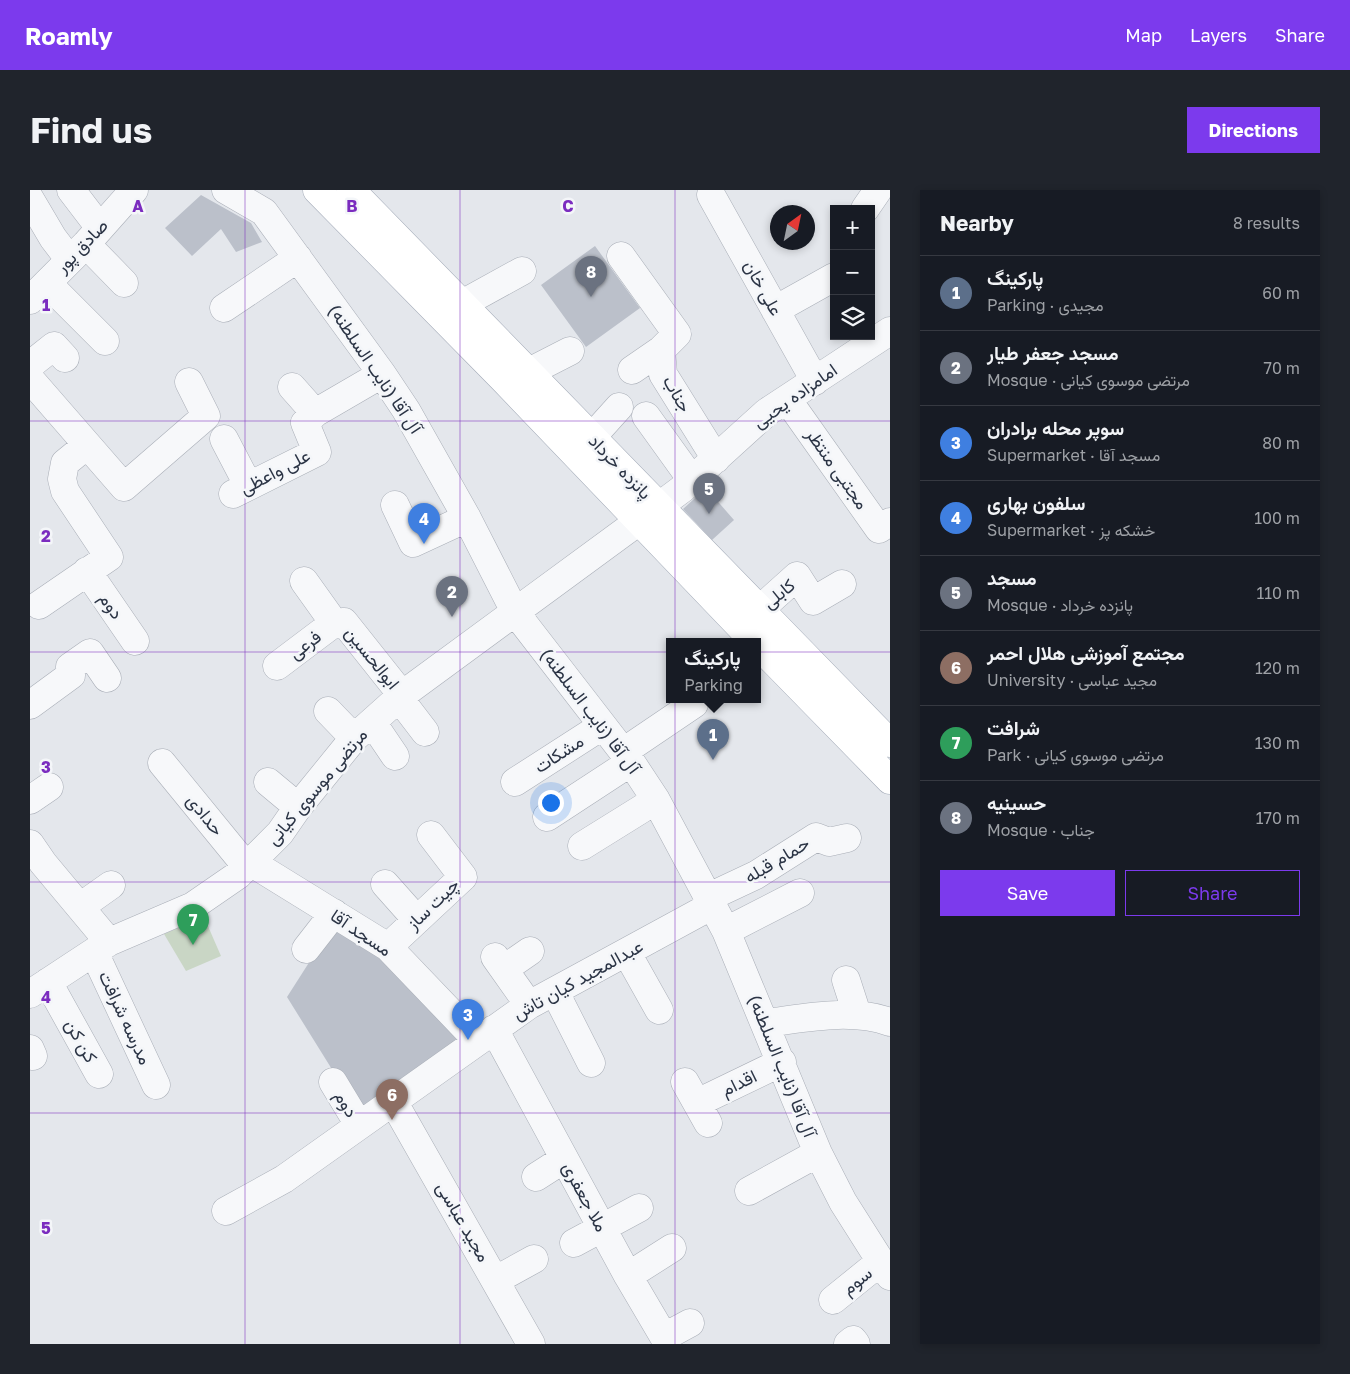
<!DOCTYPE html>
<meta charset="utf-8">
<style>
:root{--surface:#171b24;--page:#20242c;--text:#f1f3f6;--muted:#9ea1a6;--line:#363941;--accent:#7c3aed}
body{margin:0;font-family:"Golos Text",Vazirmatn,sans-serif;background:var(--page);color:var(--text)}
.controls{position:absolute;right:15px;top:15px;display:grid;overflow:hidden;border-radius:0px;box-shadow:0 2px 8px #0003}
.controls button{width:45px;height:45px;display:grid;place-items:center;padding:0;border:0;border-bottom:1px solid var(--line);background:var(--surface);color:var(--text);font:25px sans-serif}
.compass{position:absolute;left:740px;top:15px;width:45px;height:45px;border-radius:50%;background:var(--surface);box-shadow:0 2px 8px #0003;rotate:33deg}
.you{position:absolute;left:520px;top:612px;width:18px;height:18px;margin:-12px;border:4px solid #fff;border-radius:50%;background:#1a73e8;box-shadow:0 0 0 8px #1a73e833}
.badge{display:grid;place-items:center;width:32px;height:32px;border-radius:50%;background:var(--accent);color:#fff;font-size:16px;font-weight:700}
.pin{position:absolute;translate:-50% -41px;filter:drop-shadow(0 1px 2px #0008)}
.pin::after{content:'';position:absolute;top:26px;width:18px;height:15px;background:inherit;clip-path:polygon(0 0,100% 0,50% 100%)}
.popup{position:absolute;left:636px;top:448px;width:95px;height:65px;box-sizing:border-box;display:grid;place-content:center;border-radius:0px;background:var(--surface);filter:drop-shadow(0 1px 4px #0005);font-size:16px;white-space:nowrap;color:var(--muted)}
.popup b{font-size:19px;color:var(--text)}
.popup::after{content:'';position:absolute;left:50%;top:100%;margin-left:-10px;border:10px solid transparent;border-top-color:var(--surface)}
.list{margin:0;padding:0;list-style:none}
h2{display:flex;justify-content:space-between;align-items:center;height:65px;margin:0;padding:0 20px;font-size:21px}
h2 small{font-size:16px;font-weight:400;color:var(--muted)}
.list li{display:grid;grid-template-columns:32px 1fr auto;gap:15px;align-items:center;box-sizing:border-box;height:75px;padding:0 20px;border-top:1px solid var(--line)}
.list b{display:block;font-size:19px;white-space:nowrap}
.list p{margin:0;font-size:16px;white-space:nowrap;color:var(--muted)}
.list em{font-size:16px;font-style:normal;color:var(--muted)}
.actions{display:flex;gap:10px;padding:15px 20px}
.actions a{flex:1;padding:11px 0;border:1px solid var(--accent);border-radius:0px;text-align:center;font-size:18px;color:var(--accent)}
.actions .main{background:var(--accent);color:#fff}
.icon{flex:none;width:28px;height:28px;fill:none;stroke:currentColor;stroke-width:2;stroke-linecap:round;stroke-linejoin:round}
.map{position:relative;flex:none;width:860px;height:1154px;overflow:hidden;border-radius:0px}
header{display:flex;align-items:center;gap:30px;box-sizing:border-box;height:70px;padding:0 25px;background:var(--accent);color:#fff}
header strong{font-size:24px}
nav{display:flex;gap:28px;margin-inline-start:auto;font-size:18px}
.intro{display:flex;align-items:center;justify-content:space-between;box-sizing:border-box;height:120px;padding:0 30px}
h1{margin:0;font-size:35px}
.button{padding:12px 22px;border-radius:0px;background:var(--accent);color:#fff;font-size:18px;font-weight:700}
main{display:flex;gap:30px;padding:0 30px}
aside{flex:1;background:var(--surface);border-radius:0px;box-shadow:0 2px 8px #0003}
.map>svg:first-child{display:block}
.green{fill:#c9d6c5}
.building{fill:#bbc0ca}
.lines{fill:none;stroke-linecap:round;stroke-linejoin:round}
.minor-casing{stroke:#a9aeb7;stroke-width:29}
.major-casing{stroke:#a3abb8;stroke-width:29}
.minor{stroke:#f7f8fa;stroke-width:28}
.major{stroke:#fff;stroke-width:28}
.grid{fill:none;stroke:#7b2cbf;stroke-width:1;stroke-opacity:0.55}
.labels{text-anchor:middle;stroke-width:5;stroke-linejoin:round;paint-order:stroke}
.street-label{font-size:18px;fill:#2b3445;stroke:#f4f6f9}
.grid-label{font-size:16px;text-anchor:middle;font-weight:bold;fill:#7b2cbf;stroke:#f4f6f9;stroke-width:5;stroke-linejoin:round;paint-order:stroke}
</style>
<header>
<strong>Roamly</strong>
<nav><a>Map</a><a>Layers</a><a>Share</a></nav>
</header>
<div class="intro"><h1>Find us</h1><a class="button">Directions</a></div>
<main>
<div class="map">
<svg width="860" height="1154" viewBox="0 0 860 1154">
<rect width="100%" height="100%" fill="#e4e7ec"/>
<path class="green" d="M174,727L191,766L156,781L134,744Z"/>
<path class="building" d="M171,5L221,33L232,52L206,62L191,39L162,66L135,38Z
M565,56L610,118L556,157L511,95Z
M676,298L704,330L682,350L653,319Z
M303,735L353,764L433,840L431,855L331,926L257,807Z"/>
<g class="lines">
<defs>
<path id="minor" d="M41,0L70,38
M196,0L234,22L352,184L376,220L437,328L485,422L601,572L626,610L696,741L788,963L813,1012L860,1086
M681,5L785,191
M0,9L23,48L39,69
M835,19L848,0
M56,54L94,93
M591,66L647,144L631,160L633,184L686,269
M17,93L75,151
M0,110L56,54L104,0
M432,114L492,81
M194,118L268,68
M745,120L804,87
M0,175L24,156L35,168
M602,180L631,160
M499,182L540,161
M0,189L94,297L176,226L159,192
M262,197L285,223
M757,209L849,339L860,332
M616,226L662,290
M562,247L589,217
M194,249L218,295
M203,304L287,262L275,233L285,223L352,184
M365,315L383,353L437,328
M628,317L652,299L737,222L860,141
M57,381L105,451
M274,391L304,433L314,432L372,505
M9,415L79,367L35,301L32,289L35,273L57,255
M728,421L767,386L783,411L812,394
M247,476L304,433
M369,508L395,542
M0,515L41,485L40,477L60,463L77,488
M298,521L324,548
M342,532L365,566
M593,562L664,514
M132,573L217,677
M238,592L268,617
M485,592L572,536
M0,610L19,597
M517,627L601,572
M0,654L13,673L79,752
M552,656L626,610
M222,673L358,757L448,851
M355,694L387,730
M677,708L726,685L786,647L799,652L817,648
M50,717L81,695
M696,741L770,703
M358,757L433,687L401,645
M276,759L304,723
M64,762L126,895
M597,763L629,820
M465,767L499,815
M474,779L500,761
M816,790L827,824
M18,792L69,884
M525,802L561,873
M0,804L79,752L163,716L208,685L250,643L268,617L324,548L372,505L609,331
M735,833C776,828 820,818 860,832
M464,839L598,1086L634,1147L660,1133
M0,859L3,866
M303,892L329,935
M655,892L678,933
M363,911L501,1154
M667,913L752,872
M506,987L534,969
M719,1001L788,963
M196,1021L254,989L499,815L681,716
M544,1053L609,1018
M598,1086L642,1058
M466,1090L504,1069
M803,1110L850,1072
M818,1154L823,1150L826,1154"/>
<path id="major" d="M287,0L473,189L724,451
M321,0L860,553
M727,454L860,590"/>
</defs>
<use href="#minor" class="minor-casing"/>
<use href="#major" class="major-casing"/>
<use href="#minor" class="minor"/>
<use href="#major" class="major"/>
</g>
<path class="grid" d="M215,0V1154M430,0V1154M645,0V1154M0,231H860M0,462H860M0,692H860M0,923H860"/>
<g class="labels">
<g class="street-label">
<text transform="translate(52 56) rotate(-46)" y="6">صادق پور</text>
<text transform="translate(733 98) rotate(61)" y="6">علی خان</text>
<text transform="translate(345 179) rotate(56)" y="6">آل آقا (نایب السلطنه)</text>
<text transform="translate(647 204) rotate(60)" y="6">جناب</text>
<text transform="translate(765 206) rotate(-35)" y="6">امامزاده یحیی</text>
<text transform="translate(590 277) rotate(46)" y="6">پانزده خرداد</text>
<text transform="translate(807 279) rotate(55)" y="6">مجتبی منتظر</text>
<text transform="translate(245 282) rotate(-28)" y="6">علی واعظی</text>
<text transform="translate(749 404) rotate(-39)" y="6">کابلی</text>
<text transform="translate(81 416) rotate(55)" y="6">دوم</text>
<text transform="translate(275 455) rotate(-37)" y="6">فرعی</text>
<text transform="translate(342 468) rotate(51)" y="6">ابوالحسین</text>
<text transform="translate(560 521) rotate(53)" y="6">آل آقا (نایب السلطنه)</text>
<text transform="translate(529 564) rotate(-33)" y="6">مشکات</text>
<text transform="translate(287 597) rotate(-50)" y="6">مرتضی موسوی کیانی</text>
<text transform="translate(175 625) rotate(51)" y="6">حدادی</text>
<text transform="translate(747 670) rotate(-31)" y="6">حمام قبله</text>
<text transform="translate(403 714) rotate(-44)" y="6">چیت ساز</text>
<text transform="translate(331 743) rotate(34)" y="6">مسجد آقا</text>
<text transform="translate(548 790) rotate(-29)" y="6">عبدالمجید کیان تاش</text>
<text transform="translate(95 828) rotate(65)" y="6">مدرسه شرافت</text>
<text transform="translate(51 851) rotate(61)" y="6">کن کن</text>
<text transform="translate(752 876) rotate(68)" y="6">آل آقا (نایب السلطنه)</text>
<text transform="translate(709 893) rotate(-26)" y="6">اقدام</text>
<text transform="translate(316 914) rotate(59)" y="6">دوم</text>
<text transform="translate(555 1007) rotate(62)" y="6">ملا جعفری</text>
<text transform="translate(433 1032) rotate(60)" y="6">مجید عباسی</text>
<text transform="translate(827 1091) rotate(-39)" y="6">سوم</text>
</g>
</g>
<g class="grid-label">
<text x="108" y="22">A</text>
<text x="322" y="22">B</text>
<text x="538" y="22">C</text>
<text x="16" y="121">1</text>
<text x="16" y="352">2</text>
<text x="16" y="583">3</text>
<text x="16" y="813">4</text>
<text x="16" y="1044">5</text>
</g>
</svg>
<div class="controls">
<button>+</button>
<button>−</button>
<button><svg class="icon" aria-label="layers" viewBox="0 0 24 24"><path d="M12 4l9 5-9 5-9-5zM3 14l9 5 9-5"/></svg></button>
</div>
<svg class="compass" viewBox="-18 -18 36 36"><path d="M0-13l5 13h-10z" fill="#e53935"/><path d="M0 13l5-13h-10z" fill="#9ea1a6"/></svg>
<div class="you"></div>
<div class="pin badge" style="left:683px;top:570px;background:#5c6f8a">1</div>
<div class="popup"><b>پارکینگ</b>Parking</div>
<div class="pin badge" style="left:422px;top:427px;background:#6b7280">2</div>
<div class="pin badge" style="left:438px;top:850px;background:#3f7fe0">3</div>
<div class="pin badge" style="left:394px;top:354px;background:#3f7fe0">4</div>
<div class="pin badge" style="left:679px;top:324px;background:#6b7280">5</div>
<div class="pin badge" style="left:362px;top:930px;background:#8d6e63">6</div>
<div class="pin badge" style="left:163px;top:755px;background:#2e9e5b">7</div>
<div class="pin badge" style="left:561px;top:107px;background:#6b7280">8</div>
</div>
<aside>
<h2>Nearby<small>8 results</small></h2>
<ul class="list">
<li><span class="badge" style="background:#5c6f8a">1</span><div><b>پارکینگ</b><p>Parking · مجیدی</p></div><em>60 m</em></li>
<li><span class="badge" style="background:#6b7280">2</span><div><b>مسجد جعفر طیار</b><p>Mosque · مرتضی موسوی کیانی</p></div><em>70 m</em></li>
<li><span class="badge" style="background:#3f7fe0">3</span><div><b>سوپر محله برادران</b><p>Supermarket · مسجد آقا</p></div><em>80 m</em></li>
<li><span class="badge" style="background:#3f7fe0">4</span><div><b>سلفون بهاری</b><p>Supermarket · خشکه پز</p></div><em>100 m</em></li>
<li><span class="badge" style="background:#6b7280">5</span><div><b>مسجد</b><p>Mosque · پانزده خرداد</p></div><em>110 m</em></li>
<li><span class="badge" style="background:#8d6e63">6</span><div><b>مجتمع آموزشی هلال احمر</b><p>University · مجید عباسی</p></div><em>120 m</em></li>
<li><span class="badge" style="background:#2e9e5b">7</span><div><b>شرافت</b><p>Park · مرتضی موسوی کیانی</p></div><em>130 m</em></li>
<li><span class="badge" style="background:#6b7280">8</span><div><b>حسینیه</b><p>Mosque · جناب</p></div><em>170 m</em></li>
</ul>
<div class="actions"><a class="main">Save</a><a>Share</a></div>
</aside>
</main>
